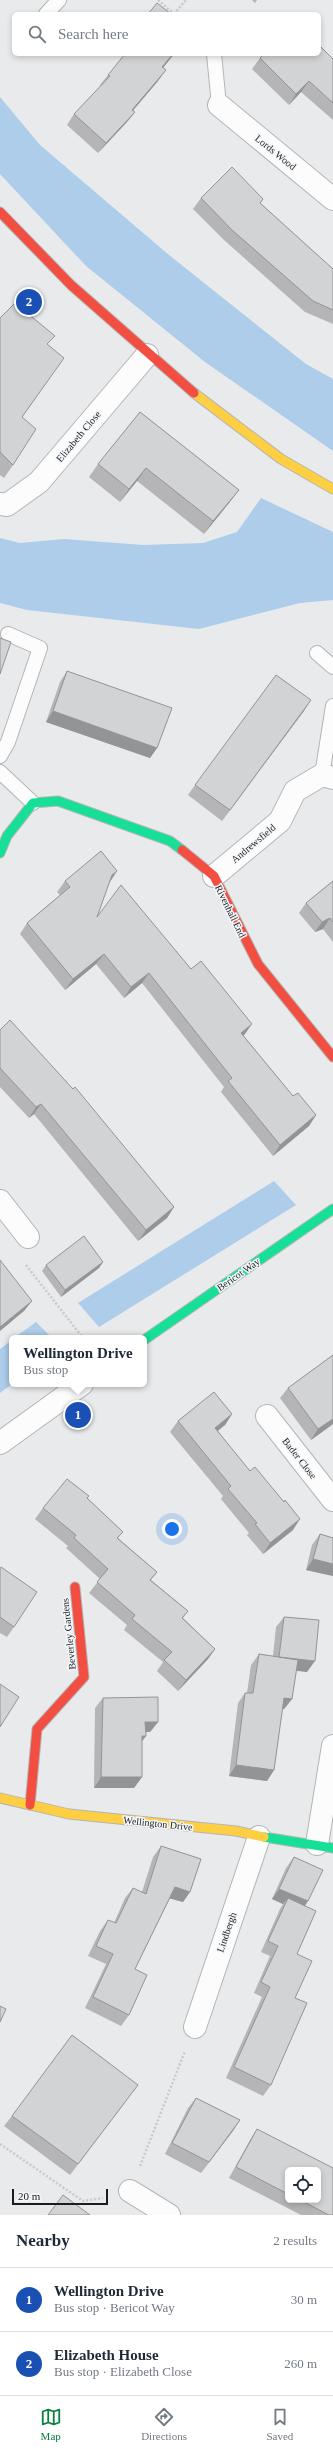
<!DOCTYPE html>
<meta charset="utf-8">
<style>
:root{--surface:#fff;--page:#f2f2f3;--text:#1f2937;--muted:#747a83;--line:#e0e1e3;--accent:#0b8043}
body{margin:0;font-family:Georgia,serif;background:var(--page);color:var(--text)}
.controls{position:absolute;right:12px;bottom:12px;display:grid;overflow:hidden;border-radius:6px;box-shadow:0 2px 6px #0003}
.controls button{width:36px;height:36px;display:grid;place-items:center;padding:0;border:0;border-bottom:1px solid var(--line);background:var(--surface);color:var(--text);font:20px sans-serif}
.scale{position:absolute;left:12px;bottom:10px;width:96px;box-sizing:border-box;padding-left:4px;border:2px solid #1b1c1d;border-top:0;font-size:11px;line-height:14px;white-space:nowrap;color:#1b1c1d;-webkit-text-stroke:3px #f5f8fb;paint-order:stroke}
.you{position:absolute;left:172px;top:1529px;width:14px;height:14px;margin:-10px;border:3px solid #fff;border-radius:50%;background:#1a73e8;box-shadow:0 0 0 6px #1a73e833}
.badge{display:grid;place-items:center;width:26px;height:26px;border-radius:50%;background:var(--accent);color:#fff;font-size:13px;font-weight:700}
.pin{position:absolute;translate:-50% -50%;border:2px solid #fff;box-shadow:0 1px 4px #0006}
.popup{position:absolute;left:9px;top:1335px;width:138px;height:52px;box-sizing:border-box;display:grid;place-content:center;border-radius:6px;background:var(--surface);filter:drop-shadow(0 1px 3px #0005);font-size:13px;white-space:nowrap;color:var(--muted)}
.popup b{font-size:15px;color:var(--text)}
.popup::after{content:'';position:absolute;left:50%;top:100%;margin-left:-8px;border:8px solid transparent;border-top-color:var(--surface)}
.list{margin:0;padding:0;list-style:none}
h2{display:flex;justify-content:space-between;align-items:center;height:52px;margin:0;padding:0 16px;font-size:17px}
h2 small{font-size:13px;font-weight:400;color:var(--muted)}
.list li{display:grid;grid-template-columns:26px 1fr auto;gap:12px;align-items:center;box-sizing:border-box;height:64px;padding:0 16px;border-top:1px solid var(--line)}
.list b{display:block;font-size:15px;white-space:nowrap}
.list p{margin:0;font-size:13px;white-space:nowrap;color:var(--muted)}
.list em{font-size:13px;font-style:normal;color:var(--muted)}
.icon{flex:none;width:22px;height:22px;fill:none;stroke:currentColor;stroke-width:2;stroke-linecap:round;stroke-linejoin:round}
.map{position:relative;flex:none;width:333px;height:2215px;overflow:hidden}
.search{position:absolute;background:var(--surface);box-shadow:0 2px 6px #0003;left:12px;right:12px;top:12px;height:44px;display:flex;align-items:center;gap:10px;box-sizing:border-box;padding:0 14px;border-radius:6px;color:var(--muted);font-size:15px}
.sheet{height:180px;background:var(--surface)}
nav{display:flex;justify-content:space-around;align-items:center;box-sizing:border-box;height:56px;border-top:1px solid var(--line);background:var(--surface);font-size:11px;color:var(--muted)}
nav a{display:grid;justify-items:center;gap:2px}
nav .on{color:var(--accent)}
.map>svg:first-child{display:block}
.forest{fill:#aecdeb}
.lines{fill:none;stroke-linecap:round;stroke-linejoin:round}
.lane-casing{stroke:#b4b5b6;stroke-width:16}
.street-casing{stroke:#b4b5b6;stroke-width:24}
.fast-casing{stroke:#b4b5b6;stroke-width:11}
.slow-casing{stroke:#b4b5b6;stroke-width:11}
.jam-casing{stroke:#b4b5b6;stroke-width:11}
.path{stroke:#cacaca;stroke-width:2.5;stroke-dasharray:2 2;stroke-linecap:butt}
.lane{stroke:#fcfcfc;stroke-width:14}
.street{stroke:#fcfcfc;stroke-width:22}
.fast{stroke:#16e098;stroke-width:9}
.slow{stroke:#ffcf43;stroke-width:9}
.jam{stroke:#f24e42;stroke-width:9}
.wall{fill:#b5b5b7;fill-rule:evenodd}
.shaded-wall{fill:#939495}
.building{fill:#d2d3d5;stroke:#939495}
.labels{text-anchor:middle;stroke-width:3;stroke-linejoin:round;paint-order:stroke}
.street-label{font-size:10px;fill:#1b1c1d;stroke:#f5f8fb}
</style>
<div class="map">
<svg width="333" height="2215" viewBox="0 0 333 2215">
<rect width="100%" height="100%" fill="#e8eaec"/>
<path class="forest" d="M0,97L40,145L169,255L306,364L333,379V451L205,362L86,266L0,174Z
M261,498L333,532V600L300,603L199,629L27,610L0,603V538L20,543L64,539L143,545L203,543L237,532Z
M274,1181L296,1205L99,1327L78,1303Z
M36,1322L52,1338H14Z
M12,1340V1384L0,1393V1349Z"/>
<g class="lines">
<defs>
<path id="lane" d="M46,14L59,0
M214,54L219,105
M317,653L333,667
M0,756L8,742L40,648L8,634
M0,772L33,803
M322,775L333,706"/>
<path id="street" d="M219,105L333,199
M0,504L7,505L39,482L147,355
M214,876L280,821L295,791L322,775L333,778
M0,1201L28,1237
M267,1416L333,1500
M0,1443L82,1384
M317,1844L333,1746
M195,2027L259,1837
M130,2191L169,2215"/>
<path id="fast" d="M0,853L7,836L33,803L58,801L170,841L182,850
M144,1340L333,1209
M264,1837L333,1848"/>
<path id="slow" d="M194,393L281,459L333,489
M0,1798L69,1814L236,1831L264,1837"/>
<path id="jam" d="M0,212L71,285L194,393
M182,850L214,876L258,964L333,1057
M30,1805L37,1729L84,1677L75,1587"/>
</defs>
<use href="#lane" class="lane-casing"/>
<use href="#street" class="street-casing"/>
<use href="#fast" class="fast-casing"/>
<use href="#slow" class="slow-casing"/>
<use href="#jam" class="jam-casing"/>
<path class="path" d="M158,0L174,14
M174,14L186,0
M26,1265L83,1338
M0,2144L83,2201L103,2198
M140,2166L185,2051"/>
<use href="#lane" class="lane"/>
<use href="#street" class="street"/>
<use href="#fast" class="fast"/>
<use href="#slow" class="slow"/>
<use href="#jam" class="jam"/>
</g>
<path class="wall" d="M252,0H257L255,3Z
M174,54L163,68L158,81L133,110L135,112L127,122L98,153L67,125L74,114L101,86L100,85L108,75Z
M260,58L333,59V120L301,92L289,105L252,69Z
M201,198L263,199L260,203L333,269V324L305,312L224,240L193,209Z
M0,318L48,345L22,417L13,465L4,478L0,475Z
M140,412L239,490L229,503L204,534L137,481L120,502L89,477L98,464Z
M67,671L157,748L150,758L46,722L60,682Z
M311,700L222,821L188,795L195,785Z
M65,881H110L97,917L191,969L245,1034L243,1035L293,1096L316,1115L309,1126L273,1156L221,1092L224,1087L142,983L124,998L96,964L65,990L20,934L27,923L60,895L57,892Z
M333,881V942L323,929L315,932L299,913L306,903Z
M0,1030L174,1207L167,1218L138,1241L34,1114L29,1118L0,1087Z
M103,1262L99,1268L61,1297L42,1271L46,1265Z
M333,1355V1424L311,1440L280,1398L288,1388Z
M232,1414L225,1425L218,1431L293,1530L263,1554L247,1535L249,1533L221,1499L223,1496L170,1432L178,1421Z
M87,1498L123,1532L118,1538L157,1572L151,1580L188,1611L183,1618L215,1649L208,1659L178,1691L157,1671L163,1662L124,1630L127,1625L89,1593L100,1579L66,1548L68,1546L35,1519L43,1508Z
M320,1534L333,1538V1576L306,1570L312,1545Z
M0,1569L14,1627L7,1637L0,1633Z
M284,1617L307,1672L296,1670L292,1699L284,1709H282L274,1770L267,1781L229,1776L238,1703L245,1693H247L251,1665L259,1654L273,1656L276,1627Z
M103,1698L158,1722L150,1732H146L142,1741V1777L134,1788H94L95,1708Z
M161,1846L190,1892L183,1902L170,1898L135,1969L129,2015L121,2026L85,2008L106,1964L88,1956L100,1931L108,1920L114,1923L125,1898L133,1888L142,1892L153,1857Z
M294,1857L305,1906L297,1954L295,1998L271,2085L263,2096L226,2078L262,1997L254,1993L270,1956L261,1952L280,1909L283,1904L272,1899L286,1868Z
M138,2085L70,2175L4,2126L12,2116Z
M196,2098L240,2120L201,2173L165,2154L188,2108Z
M257,2129L333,2215H301L229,2178L250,2140ZM288,2170L318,2200H288Z"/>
<path class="shaded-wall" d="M173,54H174L155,78L162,67Z
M166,70L158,81L125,120L132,110Z
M309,81L301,92L289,105L296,94Z
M135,112L127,122L98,153L106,143Z
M146,468L137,481L120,502L129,489Z
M239,490L229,503L204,534L213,521Z
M311,700L304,711L222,821L230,810Z
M53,711L157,748L150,758L46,722Z
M117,871L110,882L112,875Z
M330,918L323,929L315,932L322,922Z
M104,954L96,964L65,990L73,979Z
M149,973L142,983L124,998L131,987Z
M252,1024L245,1034L234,1043L241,1033Z
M41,1104L34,1114L29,1118L36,1107Z
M316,1115L309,1126L273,1156L280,1145Z
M174,1207L167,1218L138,1241L146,1230Z
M103,1262L99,1268L61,1297L65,1290Z
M32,1301L24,1311L0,1331V1327Z
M232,1414L225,1425L208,1438L215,1428Z
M333,1419V1424L311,1440L318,1429Z
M300,1519L293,1530L263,1554L270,1543Z
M313,1559L333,1564V1576L306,1570Z
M215,1649L208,1659L178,1691L186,1680Z
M279,1657L315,1661L307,1672L271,1668Z
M284,1698L292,1699L284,1709L276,1708Z
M145,1722H158L150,1732H138Z
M142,1736H146L138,1747Z
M236,1765L274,1770L267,1781L229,1776Z
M101,1777H142L134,1788H94Z
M175,1887L190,1892L183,1902L168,1898Z
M279,1889L308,1901L301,1912L288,1898L283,1904L272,1899Z
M240,2120L233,2131L201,2173L209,2162Z"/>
<path class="building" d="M157,3L171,14H148Z
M319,45L333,59V103L309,81L296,94L260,58L264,54H319Z
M125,54H173L162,67L166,70L132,110L135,112L106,143L74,114L110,76L108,75Z
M232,167L263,199L260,203L333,269V310L313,301L232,230L201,198Z
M15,303L55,336L47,344L64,358L22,417L36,429L13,465L0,452V318Z
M140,412L239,490L213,521L146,468L129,489L98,464Z
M0,638L11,642L0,674Z
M67,671L172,708L157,748L53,711Z
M276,675L311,700L230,810L195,785Z
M101,851L117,871L112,875L97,917L121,885L191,969L201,961L252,1024L241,1033L293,1096L298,1093L316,1115L280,1145L228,1081L232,1078L149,973L131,987L104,954L73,979L27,923L70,887L65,881Z
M333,881V922L330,918L322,922L306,903Z
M10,1020L73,1089L75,1087L174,1207L146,1230L41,1104L36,1107L0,1068V1030Z
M84,1236L103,1262L65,1290L46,1265Z
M0,1260L32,1301L0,1327Z
M333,1355V1419L318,1429L288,1388Z
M214,1392L232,1414L215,1428L250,1471L255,1467L284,1502L285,1500L300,1519L270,1543L255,1524L257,1523L228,1489L231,1486L178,1421Z
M67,1479L89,1496L87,1498L123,1532L117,1538L157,1572L150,1580L188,1611L182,1618L215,1649L186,1680L164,1660L172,1652L132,1619L135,1615L97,1582L108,1569L74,1538L76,1535L43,1508Z
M320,1534L333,1538V1564L313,1559Z
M1,1567L37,1592L14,1627L0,1617V1569Z
M284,1617L319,1620L315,1661L279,1657Z
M259,1654L298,1660L292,1699L284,1698L274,1770L236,1765L245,1693H253Z
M0,1684L19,1697L0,1727Z
M158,1697V1722H145L146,1736H142V1777H101L103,1698Z
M161,1846L201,1859L190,1892L175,1887L135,1969L147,1975L129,2015L93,1997L113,1954L96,1946L108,1920L116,1923L133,1888L146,1894Z
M294,1857L323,1870L308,1901L279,1889Z
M288,1898L316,1911L297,1954L312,1961L295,1998L307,2003L271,2085L234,2067L270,1987L261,1982L278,1946L268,1941Z
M0,2006L6,2009L0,2022Z
M72,2035L138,2085L78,2164L12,2116Z
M196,2098L240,2120L209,2162L172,2143Z
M257,2129L333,2168V2215H329L300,2200H318V2170H288V2194L236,2167Z
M63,2195L90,2215H48Z"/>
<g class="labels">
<g class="street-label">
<text transform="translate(276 152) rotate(39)" y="4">Lords Wood</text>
<text transform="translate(78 436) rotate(-50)" y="4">Elizabeth Close</text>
<text transform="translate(253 843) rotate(-40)" y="4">Andrewsfield</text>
<text transform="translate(231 911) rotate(64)" y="4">Rivenhall End</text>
<text transform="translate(238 1274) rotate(-35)" y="4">Bericot Way</text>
<text transform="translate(300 1458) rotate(52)" y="4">Bader Close</text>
<text transform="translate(68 1634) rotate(-96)" y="4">Beverley Gardens</text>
<text transform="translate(158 1823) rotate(6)" y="4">Wellington Drive</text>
<text transform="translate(226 1932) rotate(-71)" y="4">Lindbergh</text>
</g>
</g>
</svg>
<div class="controls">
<button><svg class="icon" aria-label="locate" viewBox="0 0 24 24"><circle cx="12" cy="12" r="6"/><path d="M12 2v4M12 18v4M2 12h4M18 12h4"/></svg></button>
</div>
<div class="scale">20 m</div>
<div class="you"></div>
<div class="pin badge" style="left:78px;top:1415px;background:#1a4fb4">1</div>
<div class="popup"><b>Wellington Drive</b>Bus stop</div>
<div class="pin badge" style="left:29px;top:302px;background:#1a4fb4">2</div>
<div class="search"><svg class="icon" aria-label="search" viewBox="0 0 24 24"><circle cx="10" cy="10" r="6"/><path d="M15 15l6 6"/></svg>Search here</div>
</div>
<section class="sheet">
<h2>Nearby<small>2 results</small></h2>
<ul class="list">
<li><span class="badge" style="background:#1a4fb4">1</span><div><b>Wellington Drive</b><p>Bus stop · Bericot Way</p></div><em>30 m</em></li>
<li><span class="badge" style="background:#1a4fb4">2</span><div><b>Elizabeth House</b><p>Bus stop · Elizabeth Close</p></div><em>260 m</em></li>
</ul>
</section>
<nav>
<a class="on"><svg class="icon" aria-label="map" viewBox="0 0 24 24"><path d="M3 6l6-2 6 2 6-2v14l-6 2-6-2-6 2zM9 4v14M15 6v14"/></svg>Map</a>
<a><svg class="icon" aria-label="directions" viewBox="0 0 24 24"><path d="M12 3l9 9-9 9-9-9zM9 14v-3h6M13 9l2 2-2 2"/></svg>Directions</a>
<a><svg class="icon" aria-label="saved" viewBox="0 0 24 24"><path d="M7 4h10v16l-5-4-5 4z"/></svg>Saved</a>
</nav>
